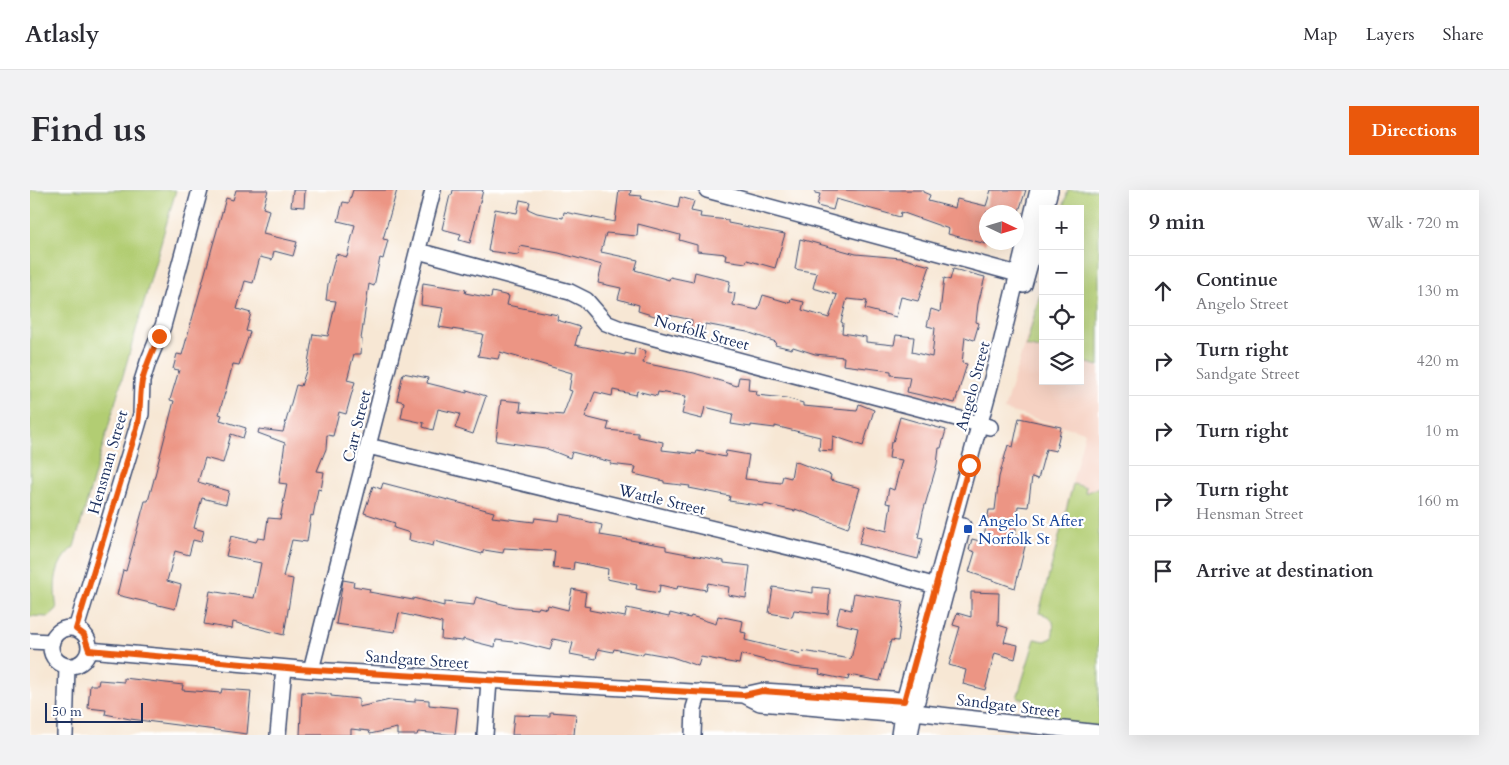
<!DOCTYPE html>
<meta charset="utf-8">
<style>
:root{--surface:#fff;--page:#f2f2f3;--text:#2b2b33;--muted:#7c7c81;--line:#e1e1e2;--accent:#ea580c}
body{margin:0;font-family:Cardo,serif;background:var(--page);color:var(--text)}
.controls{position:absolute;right:15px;top:15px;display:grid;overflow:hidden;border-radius:0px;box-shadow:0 5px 20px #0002}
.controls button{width:45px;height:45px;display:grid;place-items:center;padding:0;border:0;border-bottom:1px solid var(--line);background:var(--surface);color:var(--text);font:25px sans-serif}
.compass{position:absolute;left:949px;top:15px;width:45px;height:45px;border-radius:50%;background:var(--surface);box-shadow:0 5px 20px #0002;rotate:94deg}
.scale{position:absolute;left:15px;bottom:12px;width:98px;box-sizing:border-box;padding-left:5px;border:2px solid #1b2f5e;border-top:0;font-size:14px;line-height:18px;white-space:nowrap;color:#1b2f5e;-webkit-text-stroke:4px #fff;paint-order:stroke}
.stop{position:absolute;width:15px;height:15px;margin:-11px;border:4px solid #ea580c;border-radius:50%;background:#fff}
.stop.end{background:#ea580c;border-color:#fff;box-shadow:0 1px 5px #0008}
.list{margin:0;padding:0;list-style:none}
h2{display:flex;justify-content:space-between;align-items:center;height:65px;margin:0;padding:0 20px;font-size:21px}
h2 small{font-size:16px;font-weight:400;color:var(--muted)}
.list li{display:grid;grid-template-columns:32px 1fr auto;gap:15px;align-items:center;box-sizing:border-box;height:70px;padding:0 20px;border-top:1px solid var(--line)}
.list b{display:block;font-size:19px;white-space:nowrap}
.list p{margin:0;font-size:16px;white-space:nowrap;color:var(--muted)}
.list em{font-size:16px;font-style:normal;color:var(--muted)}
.icon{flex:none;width:28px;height:28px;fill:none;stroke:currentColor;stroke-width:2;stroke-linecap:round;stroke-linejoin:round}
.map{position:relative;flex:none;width:1069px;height:545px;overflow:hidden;border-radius:0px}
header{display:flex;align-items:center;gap:30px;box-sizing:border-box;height:70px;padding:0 25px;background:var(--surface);border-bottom:1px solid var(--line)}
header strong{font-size:24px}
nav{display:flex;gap:28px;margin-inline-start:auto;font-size:18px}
.intro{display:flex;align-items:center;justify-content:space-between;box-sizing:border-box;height:120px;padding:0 30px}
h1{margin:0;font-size:35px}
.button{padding:12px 22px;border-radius:0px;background:var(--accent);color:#fff;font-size:18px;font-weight:700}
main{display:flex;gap:30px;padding:0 30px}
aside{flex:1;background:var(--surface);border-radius:0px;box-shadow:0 5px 20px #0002}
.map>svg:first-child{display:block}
.built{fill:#f6d2c3}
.green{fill:#b2cd73;stroke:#667e68}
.building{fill:#ec9584}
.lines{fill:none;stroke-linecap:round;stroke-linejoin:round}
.minor-casing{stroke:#3c4b70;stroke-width:18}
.minor{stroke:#fff;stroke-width:15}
.route{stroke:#ea580c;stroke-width:6}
.transit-dot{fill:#1a4fb4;stroke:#fff;stroke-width:2}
.labels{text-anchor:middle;stroke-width:4.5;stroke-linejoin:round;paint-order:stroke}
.street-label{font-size:16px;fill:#1b2f5e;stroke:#fff}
.transit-label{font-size:16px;fill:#164399;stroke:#fff;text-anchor:start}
</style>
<header>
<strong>Atlasly</strong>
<nav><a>Map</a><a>Layers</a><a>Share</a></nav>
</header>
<div class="intro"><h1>Find us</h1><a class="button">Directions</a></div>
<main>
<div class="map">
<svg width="1069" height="545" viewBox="0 0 1069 545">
<rect width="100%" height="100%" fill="#fff"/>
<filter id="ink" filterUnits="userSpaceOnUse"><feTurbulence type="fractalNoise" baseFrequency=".02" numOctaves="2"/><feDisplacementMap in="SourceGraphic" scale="10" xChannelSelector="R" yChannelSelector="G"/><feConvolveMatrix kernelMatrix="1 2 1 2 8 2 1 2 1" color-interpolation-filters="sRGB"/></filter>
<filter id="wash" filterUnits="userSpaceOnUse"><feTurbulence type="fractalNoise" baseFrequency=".0096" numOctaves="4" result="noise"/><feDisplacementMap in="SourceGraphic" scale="20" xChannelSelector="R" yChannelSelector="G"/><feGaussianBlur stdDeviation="1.12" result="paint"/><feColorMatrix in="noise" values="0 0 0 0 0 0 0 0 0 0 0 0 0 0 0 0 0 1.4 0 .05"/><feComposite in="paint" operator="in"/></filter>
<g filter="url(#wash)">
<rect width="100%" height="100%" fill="#f7e7d4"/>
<path class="built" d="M1038,0H1069V537L998,520L1000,511L987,508L1005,449L1015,451L1022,448L1024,434L1023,429L1020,426L1009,423L1055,242L974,220L1013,93V191H1050V19H1033Z"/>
<path class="green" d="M0,0H146L44,357C24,372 23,395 27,419L18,427L0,426Z
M1038,0H1069V176L1050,171V19H1033Z
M1013,93V160L996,156Z
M1043,294L1056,297L1055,303L1069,297V537L996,532L1000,511L987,508L1005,449L1015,451L1022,448C1025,433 1025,427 1009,423Z"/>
<g id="blocks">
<path class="building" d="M206,0H238L233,18L239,20L233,44L267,52L263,66L244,61L242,70L230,67L223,93L215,91L207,119L221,123L216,141L220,142L209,175L203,174L189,224L192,225L190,230L216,238L213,248L201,244L193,273L175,268L168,292L199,301L196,314L172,308L164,338L174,341L171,352L163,350L159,365L145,361L137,391L151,395L145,419L87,405L93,380L96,381L115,311H118L123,293L144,211L140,210L149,180L143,179L147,164L152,165L196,8L203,10Z
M263,0H275L274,17L261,16Z
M323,0H367L353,49L358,50L353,69L350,68L344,96L339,94L331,149H332L331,164H324L317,190L325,192L321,206L316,224L309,222L303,246L297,245L296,259L287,281L294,282L291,300L288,299L283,326L281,325L277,352L262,350L253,387L263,389L254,445L203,432L202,439L174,434L180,401L224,408L231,373L196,366L201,346L226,352L228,348L235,349L238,328L250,329L257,294L249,293L255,253L228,243L229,239L253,242L266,195L271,196L277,178L283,144L298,146L306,111L296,110L298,94L306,64L317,67L325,35L308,31L313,12L319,13Z
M423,0H453L440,53L429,50L431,44L412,39L420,5H422Z
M589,0H601L600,5L612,6L611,9L648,18L650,7L664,11L661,21L671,23L670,27L698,30V33L755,44L745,78L717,70L716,73L695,70L696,64L667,61V55L649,50L650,45L608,34L607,46L576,43L571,62L608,70L605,80L639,90L640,87L663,92L665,82L700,91L698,102L705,103L703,115L728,120L733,105L760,113L761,109L774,112L772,120L799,128L807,105L783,98L787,83L765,79L770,49L826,64L871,68L900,76L888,111L871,107L866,127L835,119L837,111L817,109L811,132L813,133L812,143L836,147V152L864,155L866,145L884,147L882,162L902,167L905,138L897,136L901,119L910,122L914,88L920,90L923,79L955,87L948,114L946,132L949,133L944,150L935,147L932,173L937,174L925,213L877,202L880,187L861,185V181L813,175L814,167L785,164L763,157L762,159L745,155L746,152L717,142L675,134L673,146L660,144L662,130L639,125L638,130L608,121L609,115L588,109L591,98L568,93L572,75L529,63L490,56L488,65L458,61L465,19L487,23L490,10L500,12L498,19L507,23L533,28L534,22L585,32Z
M785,0H893V2L900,5L898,11L925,18L927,9L956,16L961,0H996L988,24L969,18L968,22H956V54L918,44L919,39L871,22L870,27L806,9L803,20L787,16L790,4L785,3Z
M393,93L436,100L435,103L461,108L462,102L479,106L477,115L528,125L527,130L550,137L545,155L595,165V163L604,165L605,158L616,161L613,173L664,183L707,196L709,187L719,188L718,200L727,201L726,205L756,208L773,213V216L827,221L829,214L844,220L833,256L803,246L802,261L789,260L790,247L745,236V238L721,235V237L701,234L703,224L675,217L672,229L652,224L656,206L628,202L627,206L607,201L606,205L583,200L582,206L565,202L555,227L579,233L577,240L608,243V247L633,252L632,260L666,264L667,261L695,267L696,261L719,265L715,289L751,293L753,286L761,288L764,271L801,285L800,290L830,298L818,338L765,319V321L734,314V316L699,311L700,306L659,298L660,296L634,293V291L604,284L606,277L580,274L581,272L542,262L540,268L515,258L466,251L471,210L491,212L490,221L533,225L542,201L539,200L542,183L470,162L468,169L448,166L453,144L409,137L413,118L391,115Z
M373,183L398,188L397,193L437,203V200L456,206L443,244L425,238L430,224L408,219L403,240L393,237L394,233L371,228L374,212L367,210Z
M870,227L916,240L911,258H909L907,274L893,322L888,348L893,349L888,369L829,354L834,335L857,341L861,314L856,313L859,298L864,300L872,270L859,268L861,252H863Z
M989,228L1031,237L1026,261L1016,259L1008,289L1002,287L998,317L988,316L985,348L996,352L985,398L939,382L945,362L939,360L942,349L953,352L959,320H965L969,287L978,255L983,257Z
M353,293L464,322L462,327L504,332L505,328L529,331L530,324L543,326V328L572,335L570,345L636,356V360L694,371V373L720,376L716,408L698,405L699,397L678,393L676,400L648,395L647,399L630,395L629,403L606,399L607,395L577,389L578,379L544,372L543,380L523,378L525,361L474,358L473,363L454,360L452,364L404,351L403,356L379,350L380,343L364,338L365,333L334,323L343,296L351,299Z
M313,390L324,392L323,396L340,399L339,402L383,410V408L414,416V412L444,415L446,407L484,417L508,419L509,417L517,419L518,415L538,420L542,399L556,402L554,416L560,417L559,420L595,427L597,418L639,427L640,423L660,428L661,426L686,434L688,426L713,431L711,442L716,443L715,450L772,464L773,461L821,469L828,438L806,433L810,417L821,420L824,403L873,411L868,451L861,450L850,491L819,485L818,490L789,484L790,480L762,477L711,464L709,474L671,467L668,476L642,467L614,462L613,465L584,459L583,462L568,459L566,469L540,464L543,453L523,449L520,460L492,453L466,450L465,457L433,449V451L411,449L412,433L369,423L365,442L306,434Z
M743,397L783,403V397L800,399L798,424L764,420L762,427L739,423Z
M941,402L969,403L968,435L978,438L974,452L988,455L985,469L965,463L955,500L933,494L936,480L919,475L930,437L923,435L927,423L941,427Z
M94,488L153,495L152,500L191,503L192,499L221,501L217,544L100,529L75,524L76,520L58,518L60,495H68L69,490L94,492Z
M272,502L301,504V506L329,509V517L360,510L385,512V509L399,510V515L428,518L425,545L388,542L387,545H367V538L340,544L339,541L321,539V545H270Z
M520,522L546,524L544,545H482L484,525L520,526Z"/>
</g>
</g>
<g filter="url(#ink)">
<use href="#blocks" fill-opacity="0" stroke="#3c4b70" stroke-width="1"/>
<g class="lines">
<defs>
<path id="minor" d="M677,0L995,86
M1015,19L1020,0
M388,61L540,102L556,110L576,133L591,139L960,237
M994,95L1013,27
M338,256L813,370L917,399
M21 457a19 19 0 1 1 38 0a19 19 0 1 1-38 0Z
M46,439L107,238L111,224L112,191L118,172L133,136L170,0
M0,451L22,452
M59,460L281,480L714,505L732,501L862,509L874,511L884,522
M281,480L403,0
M714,505L730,513L871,525L884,522L1069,543
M35,545L37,476
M248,545L254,478
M455,545L459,491
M663,545L664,518L669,502
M869,545L874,511L966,174L1008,0
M880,545L884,522L933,336"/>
</defs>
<use href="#minor" class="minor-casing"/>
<use href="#minor" class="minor"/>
</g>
</g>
<g class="lines" filter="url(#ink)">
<path class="route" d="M129,146C123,161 116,175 112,191C109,206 111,222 107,238L46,439L54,445L59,460L268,479L714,505L732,501L874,511L939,275"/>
</g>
<rect class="transit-dot" x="933" y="334" width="10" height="10" rx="2.5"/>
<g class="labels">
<g class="street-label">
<text transform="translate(672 142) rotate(15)" y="6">Norfolk Street</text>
<text transform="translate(942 196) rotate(-75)" y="6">Angelo Street</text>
<text transform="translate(326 236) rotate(-76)" y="6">Carr Street</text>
<text transform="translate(77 272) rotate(-74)" y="6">Hensman Street</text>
<text transform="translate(632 309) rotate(13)" y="6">Wattle Street</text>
<text transform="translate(387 469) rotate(4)" y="6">Sandgate Street</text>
<text transform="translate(978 515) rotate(7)" y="6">Sandgate Street</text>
</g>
<g class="transit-label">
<text x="948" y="336">Angelo St After<tspan x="948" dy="18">Norfolk St</tspan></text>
</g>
</g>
</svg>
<div class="controls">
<button>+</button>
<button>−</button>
<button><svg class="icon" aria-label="locate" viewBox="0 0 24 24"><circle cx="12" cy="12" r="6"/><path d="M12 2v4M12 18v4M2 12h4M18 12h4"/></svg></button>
<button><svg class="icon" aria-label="layers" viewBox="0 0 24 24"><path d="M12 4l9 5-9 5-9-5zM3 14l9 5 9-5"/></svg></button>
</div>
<svg class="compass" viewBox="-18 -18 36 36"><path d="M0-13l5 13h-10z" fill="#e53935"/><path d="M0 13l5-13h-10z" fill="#7c7c81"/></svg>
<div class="scale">50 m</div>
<div class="stop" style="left:939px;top:275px"></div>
<div class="stop end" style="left:129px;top:146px"></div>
</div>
<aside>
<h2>9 min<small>Walk · 720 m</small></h2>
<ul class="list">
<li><svg class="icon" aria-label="ahead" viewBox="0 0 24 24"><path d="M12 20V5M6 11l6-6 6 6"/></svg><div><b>Continue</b><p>Angelo Street</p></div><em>130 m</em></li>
<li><svg class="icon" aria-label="right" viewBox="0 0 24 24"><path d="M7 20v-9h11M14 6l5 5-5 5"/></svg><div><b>Turn right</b><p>Sandgate Street</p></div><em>420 m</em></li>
<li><svg class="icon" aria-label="right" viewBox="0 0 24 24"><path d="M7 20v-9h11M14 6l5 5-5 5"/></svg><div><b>Turn right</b></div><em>10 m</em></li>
<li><svg class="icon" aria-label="right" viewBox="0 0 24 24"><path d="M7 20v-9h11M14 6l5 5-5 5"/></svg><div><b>Turn right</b><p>Hensman Street</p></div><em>160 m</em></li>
<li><svg class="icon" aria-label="arrive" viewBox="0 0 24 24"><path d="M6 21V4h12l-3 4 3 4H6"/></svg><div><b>Arrive at destination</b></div></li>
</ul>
</aside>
</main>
